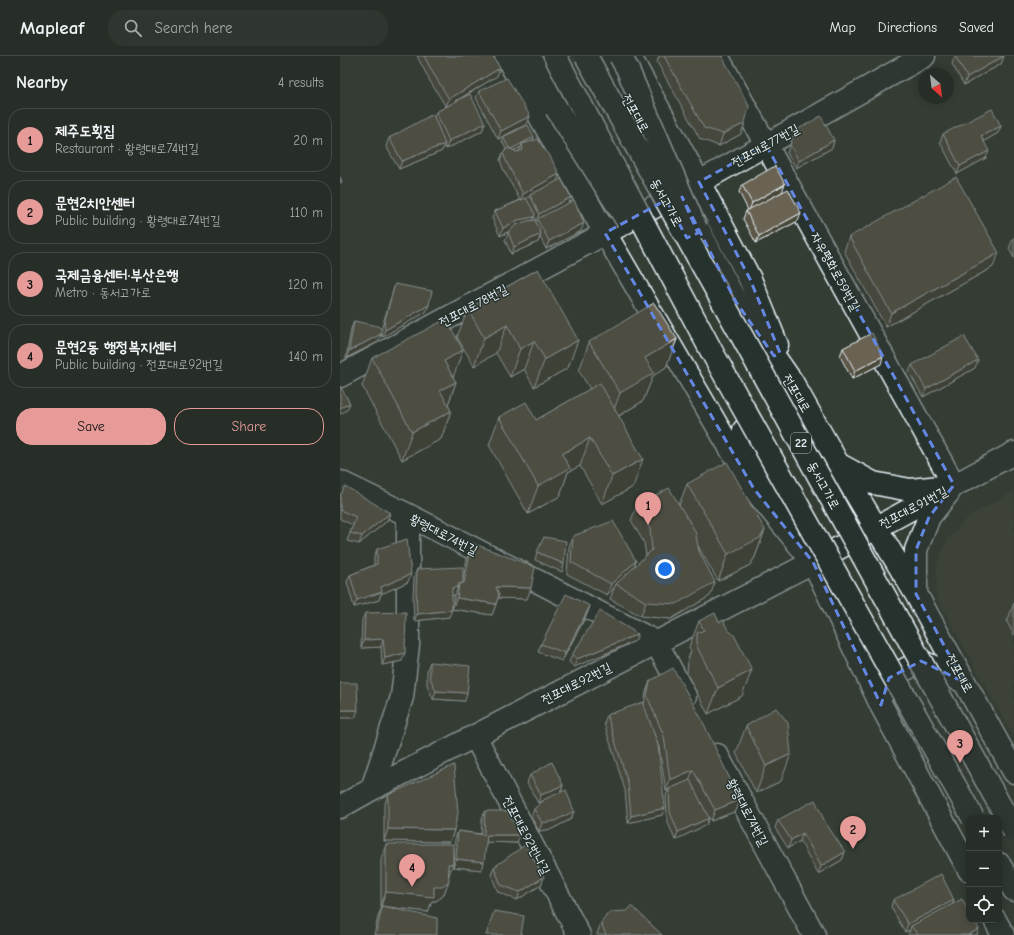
<!DOCTYPE html>
<meta charset="utf-8">
<style>
:root{--surface:#272e27;--page:#2f362f;--text:#f1f3f6;--muted:#a4a8a7;--line:#434a44;--accent:#e69b98}
body{margin:0;font-family:"Comic Neue","Poor Story",sans-serif;background:var(--page);color:var(--text)}
.controls{position:absolute;right:12px;bottom:12px;display:grid;overflow:hidden;border-radius:8px;box-shadow:0 2px 10px #0003}
.controls button{width:36px;height:36px;display:grid;place-items:center;padding:0;border:0;border-bottom:1px solid var(--line);background:var(--surface);color:var(--text);font:20px sans-serif}
.compass{position:absolute;left:578px;top:12px;width:36px;height:36px;border-radius:50%;background:var(--surface);box-shadow:0 2px 10px #0003;rotate:152deg}
.you{position:absolute;left:325px;top:513px;width:14px;height:14px;margin:-10px;border:3px solid #fff;border-radius:50%;background:#1a73e8;box-shadow:0 0 0 6px #1a73e833}
.badge{display:grid;place-items:center;width:26px;height:26px;border-radius:50%;background:var(--accent);color:#111;font-size:13px;font-weight:700}
.pin{position:absolute;translate:-50% -33px;filter:drop-shadow(0 1px 2px #0008)}
.pin::after{content:'';position:absolute;top:21px;width:14px;height:12px;background:inherit;clip-path:polygon(0 0,100% 0,50% 100%)}
.list{margin:0;padding:0;list-style:none}
h2{display:flex;justify-content:space-between;align-items:center;height:52px;margin:0;padding:0 16px;font-size:17px}
h2 small{font-size:13px;font-weight:400;color:var(--muted)}
.list li{display:grid;grid-template-columns:26px 1fr auto;gap:12px;align-items:center;box-sizing:border-box;height:64px;margin:0 8px 8px;padding:0 8px;border:1px solid var(--line);border-radius:16px}
.list b{display:block;font-size:15px;white-space:nowrap}
.list p{margin:0;font-size:13px;white-space:nowrap;color:var(--muted)}
.list em{font-size:13px;font-style:normal;color:var(--muted)}
.actions{display:flex;gap:8px;padding:12px 16px}
.actions a{flex:1;padding:9px 0;border:1px solid var(--accent);border-radius:16px;text-align:center;font-size:14px;color:var(--accent)}
.actions .main{background:var(--accent);color:#111}
.icon{flex:none;width:22px;height:22px;fill:none;stroke:currentColor;stroke-width:2;stroke-linecap:round;stroke-linejoin:round}
.map{position:relative;flex:none;width:674px;height:879px;overflow:hidden}
header{display:flex;align-items:center;gap:24px;box-sizing:border-box;height:56px;padding:0 20px;background:var(--surface);border-bottom:1px solid var(--line)}
header strong{font-size:19px}
nav{display:flex;gap:22px;margin-inline-start:auto;font-size:14px}
.search{width:280px;height:36px;background:var(--page);display:flex;align-items:center;gap:10px;box-sizing:border-box;padding:0 14px;border-radius:16px;color:var(--muted);font-size:15px}
main{display:flex}
aside{flex:1;background:var(--surface)}
.map>svg:first-child{display:block}
.built{fill:#44493d}
.lines{fill:none;stroke-linecap:round;stroke-linejoin:round}
.minor-casing{stroke:#e8f1f8;stroke-width:25}
.major-casing{stroke:#e8f1f8;stroke-width:25}
.highway-casing{stroke:#e8f1f8;stroke-width:25}
.minor{stroke:#26332d;stroke-width:22}
.major{stroke:#26332d;stroke-width:22}
.highway{stroke:#26332d;stroke-width:22}
.highway-bridge-casing{stroke:#e8f1f8;stroke-width:25;stroke-linecap:butt}
.highway-bridge{stroke:#26332d;stroke-width:22}
.wall{fill:#5b5647;stroke:#e8f1f8;fill-rule:evenodd}
.shaded-wall{fill:#4a4639;stroke:#e8f1f8}
.building{fill:#6a6452;stroke:#e8f1f8}
.marked{fill:none;stroke:#6487e3;stroke-width:3;stroke-dasharray:8 5;stroke-linejoin:round}
.labels{text-anchor:middle;stroke-width:3;stroke-linejoin:round;paint-order:stroke}
.shield{fill:#26332d;stroke:#aeb8bb;stroke-width:1}
.shield-label{font-size:12px;font-weight:bold;fill:#e8f1f8}
.street-label{font-size:13px;fill:#e8f1f8;stroke:#26332d}
</style>
<header>
<strong>Mapleaf</strong>
<div class="search"><svg class="icon" aria-label="search" viewBox="0 0 24 24"><circle cx="10" cy="10" r="6"/><path d="M15 15l6 6"/></svg>Search here</div>
<nav><a>Map</a><a>Directions</a><a>Saved</a></nav>
</header>
<main>
<aside>
<h2>Nearby<small>4 results</small></h2>
<ul class="list">
<li><span class="badge">1</span><div><b>제주도횟집</b><p>Restaurant · 황령대로74번길</p></div><em>20 m</em></li>
<li><span class="badge">2</span><div><b>문현2치안센터</b><p>Public building · 황령대로74번길</p></div><em>110 m</em></li>
<li><span class="badge">3</span><div><b>국제금융센터·부산은행</b><p>Metro · 동서고가로</p></div><em>120 m</em></li>
<li><span class="badge">4</span><div><b>문현2동 행정복지센터</b><p>Public building · 전포대로92번길</p></div><em>140 m</em></li>
</ul>
<div class="actions"><a class="main">Save</a><a>Share</a></div>
</aside>
<div class="map">
<svg width="674" height="879" viewBox="0 0 674 879">
<rect width="100%" height="100%" fill="#343d34"/>
<filter id="ink" filterUnits="userSpaceOnUse"><feTurbulence type="fractalNoise" baseFrequency=".025" numOctaves="2"/><feDisplacementMap in="SourceGraphic" scale="8" xChannelSelector="R" yChannelSelector="G"/><feConvolveMatrix kernelMatrix="1 2 1 2 8 2 1 2 1" color-interpolation-filters="sRGB"/></filter>
<g filter="url(#ink)">
<path class="built" d="M674,435V681L596,541L597,509L607,484L628,461Z"/>
<g class="lines">
<defs>
<path id="minor" d="M377,0L614,429
M0,320L340,137L584,0
M0,426L68,459L316,586L345,640
M135,680L239,879
M377,699L474,879
M32,733L62,641L68,589V459
M0,751L32,733L473,506"/>
<path id="major" d="M166,0L265,177L414,433L473,506L541,649L629,814
M265,0L301,65
M294,8L359,126L410,223L437,289
M349,155L396,246L452,326L498,408L576,538L674,716
M404,374L450,462
M498,408L533,427L570,434L601,431
M470,501L473,506L674,397
M576,538V494L589,461L609,436
M545,635L549,622L581,605L624,626
M655,864L663,879"/>
<path id="highway" d="M189,0L216,52
M659,808L674,834"/>
</defs>
<use href="#minor" class="minor-casing"/>
<use href="#major" class="major-casing"/>
<use href="#highway" class="highway-casing"/>
<use href="#minor" class="minor"/>
<use href="#major" class="major"/>
<use href="#highway" class="highway"/>
<defs>
<path id="highway-bridge" d="M215,0L373,298L633,762
M246,0L404,284L674,775
M280,0L287,12L356,173
M216,52L287,164"/>
</defs>
<use href="#highway-bridge" class="highway-bridge-casing"/>
<use href="#highway-bridge" class="highway-bridge"/>
</g>
<path class="wall" d="M77,0H153L157,20L110,49L145,67L142,75L106,93L104,89L102,95L59,113L46,90L49,82L94,61L96,56L106,51L90,25Z
M319,0H382L405,67L401,78L379,90L360,83L317,6Z
M615,0H664L661,8L624,29L612,8Z
M139,35L190,60L187,68L158,83L136,42Z
M661,70L658,77L644,85L646,102L617,118L600,86L603,78Z
M455,75L494,84L492,92L456,112L447,97Z
M163,81H194L193,85L229,146L241,175L206,193L200,181L198,186L171,198L165,184L169,176L160,180L152,162L155,155L180,144L164,115L160,104L163,97L166,93L162,85ZM181,91L179,95L177,96L174,94ZM194,160L196,164V166L192,165Z
M402,129L442,136L461,157L458,165L416,187L403,163L406,155L408,154L399,136Z
M509,181L653,211L546,271L504,195Z
M673,182H674V202L669,193Z
M198,213L228,312L194,331L184,313L170,321L156,297L134,310L117,281L128,253Z
M55,228L86,256L42,281L41,276L38,286L6,302L11,273L14,265L41,274Z
M337,283L326,311L313,320L303,345L279,360L293,431L262,448L240,410L228,416L220,440L188,458L149,389L159,361L196,364L250,333L239,315L249,286Z
M503,292L541,308L512,323L500,300Z
M32,302L113,321L116,326L108,349L111,355L101,383L62,404L22,330Z
M572,309L635,312L583,341L569,316Z
M347,428L425,474L415,501L410,509L378,525L358,490L370,540L331,563L301,560L270,543L274,532L267,539L227,518L229,491L233,480L296,505L294,511L306,500L304,487L291,464L297,450L339,449Z
M0,440L50,457L47,465L19,488L7,485L13,469L0,463Z
M132,487L187,543L158,542L152,559L112,553L115,539L112,540L109,561L74,565L73,541L74,521L77,513L123,523L128,498Z
M37,493L68,526L41,538L39,544L14,551L7,526L10,519L34,509V501Z
M197,496L224,508L222,516L195,504Z
M674,547V579L667,566Z
M250,550L247,558L222,605L198,596L201,588Z
M25,557L62,605L42,609L41,591L21,592L22,564Z
M359,565L379,566L388,574L402,640L368,658L347,618L348,603L351,595L349,591Z
M298,578L295,585L234,611L229,606L232,599Z
M90,606L125,645L93,643L87,629V614Z
M310,625L400,744L396,755L371,765L369,762L366,769L335,784L327,764L326,740L328,734L326,735L319,691L311,671L322,759L288,767L285,734L264,667L267,659L304,649L306,636Z
M406,670L441,725L416,737L396,697Z
M190,719L223,729L221,736L234,755L231,763L212,773L199,775L191,761L194,753L203,745L198,747L187,727Z
M48,739L114,774L110,786L44,785V750Z
M145,755L177,787L146,786L142,814L113,811V808L108,820L109,825L103,840L96,845H92L88,856L48,851L97,879H34L38,861L42,850H41V803L46,788L113,808L115,783L118,775L141,778L142,763Z
M438,764L505,796L502,804L478,818L460,785L448,792L435,772Z
M154,811L204,821L201,829L177,844L158,836L151,819Z
M553,844H614L612,849L639,873L637,879H568L570,874L565,876L551,851Z
M261,867L322,879H257V878Z"/>
<path class="shaded-wall" d="M664,0L661,8L624,29L627,21Z
M160,12L157,20L106,51L109,43Z
M190,60L187,68L158,83L161,75Z
M145,67L142,75L106,93L109,85Z
M405,67L401,78L379,90L383,78Z
M661,70L658,77L639,88L641,80Z
M194,81L193,85L182,88L181,91L168,97L170,93Z
M494,84L492,92L456,112L459,105Z
M105,88L102,95L59,113L62,105Z
M649,95L646,102L617,118L620,110Z
M219,118L217,126L190,139L189,141L181,145L183,138Z
M445,128L442,136L409,155L412,147Z
M231,141L228,149L197,164L199,158Z
M461,157L458,165L416,187L419,180Z
M194,161L191,169L175,172L160,180L163,172L178,164Z
M244,167L241,175L206,193L209,185Z
M201,178L198,186L171,198L174,191Z
M659,197L653,211L546,271L551,257Z
M89,249L86,256L42,281L45,274Z
M167,269L156,297L134,310L144,282Z
M41,278L38,286L6,302L9,295Z
M337,283L326,311L313,320L303,345L270,365L280,337L305,302Z
M238,284L228,312L194,331L205,303Z
M194,285L184,313L170,321L180,293Z
M123,294L113,322L104,305Z
M543,300L541,308L512,323L515,315Z
M638,304L635,312L583,341L586,333Z
M116,326L106,354L100,334Z
M10,347L7,354L0,358V352Z
M111,355L101,383L62,404L72,376Z
M250,382L240,410L228,416L220,440L188,458L198,430L222,398Z
M303,403L293,431L262,448L272,420Z
M50,457L47,465L19,488L22,480Z
M425,474L415,501L410,509L378,525L388,498Z
M296,505L292,516L276,528L274,532L267,539L271,528Z
M71,518L68,526L41,538L39,544L14,551L17,544L41,531Z
M375,526L370,540L331,563L301,560L306,546Z
M118,531L115,539L109,540L112,532Z
M156,531L191,532L187,543L152,542Z
M117,542L156,548L152,559L112,553Z
M250,550L247,558L222,605L225,597Z
M112,554L109,561L74,565L77,558Z
M298,578L295,585L234,611L237,603Z
M43,583L41,591L21,592L24,584Z
M65,597L62,605L42,609L45,602Z
M412,614L402,640L368,658L378,632Z
M96,635L127,637L125,645L93,643Z
M0,654H18L15,662H0Z
M451,698L441,725L416,737L426,710Z
M353,714L349,725L329,733L328,734L326,735L330,724Z
M223,729L220,737L198,747L201,739Z
M400,744L396,755L371,765L375,754Z
M325,752L322,759L288,767L291,760Z
M234,755L231,763L212,773L199,775L202,767Z
M369,762L366,769L335,784L338,776Z
M48,773L114,774L110,786L44,785Z
M463,777L460,785L448,792L451,784Z
M147,779H180L177,787L144,786Z
M505,796L502,804L478,818L481,810Z
M116,803L144,806L142,814L113,811Z
M108,808H113L108,822Z
M204,821L201,829L177,844L180,836Z
M109,825L103,840L96,845H92L88,856L41,850L46,836L94,831Z
M614,844L611,852L571,870L570,874L565,876L568,868Z
M639,873L637,879H628Z"/>
<path class="building" d="M84,0H153L160,12L109,43L93,17Z
M324,0H382L409,50L405,67L383,78L364,72Z
M615,0H664L627,21Z
M167,22L190,60L161,75L139,35Z
M130,38L145,67L109,85L96,56Z
M652,53L661,70L641,80L649,95L620,110L603,78Z
M93,58L105,88L62,105L49,82Z
M481,60L494,84L459,105L450,89L455,75Z
M188,69L194,81L171,93L169,92L163,81Z
M198,83L204,93L209,98L219,118L183,138L167,107L163,97L168,92L177,96L183,94L182,88Z
M435,110L445,128L412,147L402,129Z
M0,121L2,126L0,127Z
M616,121L659,197L551,257L509,181Z
M221,123L231,141L199,158L190,139Z
M448,133L461,157L419,180L406,155Z
M186,142L195,158L194,161L178,164L163,172L155,155Z
M234,144L244,167L209,185L197,163Z
M195,164L201,178L174,191L168,176L176,169L187,165Z
M198,213L238,284L205,303L194,285L180,293L167,269L144,282L128,253Z
M55,228L92,235L89,249L45,274L44,267Z
M314,247L337,283L305,302L314,317L280,337L249,286Z
M106,263L123,294L104,305L116,326L100,334L111,355L72,376L32,302Z
M14,265L38,270L42,274L41,278L9,295Z
M532,277L543,300L515,315L503,292Z
M624,280L638,304L586,333L572,309Z
M260,327L303,403L272,420L250,382L222,398L230,412L198,430L159,361L186,346L196,364Z
M0,330L10,347L0,352Z
M387,406L425,474L420,482L388,498L347,428Z
M5,430L50,457L22,480L10,477L16,461L0,454V440Z
M329,432L355,475L359,495L375,526L336,548L306,546L276,528L312,494L310,473L297,450Z
M273,465L296,505L271,528L231,506L233,480Z
M204,481L226,485L224,508L197,496Z
M67,483L71,518L41,531L42,536L17,544L10,519L37,508V493Z
M132,487L195,511L191,532L156,531L159,539L156,548L117,542L119,528L124,527Z
M123,511V527L119,528L118,531L112,532V554L77,558L76,533L77,513Z
M226,538L250,550L225,597L201,588Z
M260,555L298,578L237,603L232,599Z
M66,556L65,597L45,602L43,583L24,584L25,557Z
M375,557L379,566L383,564L388,574L394,579L412,614L378,632L357,591V577L364,574L359,565Z
M90,606L130,610L127,637L96,635L90,622Z
M333,612L361,662L400,744L375,754L353,714L330,724L324,680L307,640L310,625Z
M0,627H17L18,654H0Z
M303,646L318,689L325,752L291,760L288,727L267,659Z
M436,652L448,667L451,698L426,710L406,670Z
M212,706L223,729L201,739L190,719Z
M114,709L118,757L114,774L48,773V739Z
M350,724L369,762L338,776L330,756L329,733Z
M226,734L234,755L215,765L202,767L194,753L205,743Z
M475,744L485,766L505,796L481,810L463,777L451,784L438,764Z
M145,755H167L180,779H147L144,806L116,803L118,775L144,779Z
M46,788H113V808H108L109,825L102,831H94V841L46,836Z
M185,789L204,821L180,836L161,829L154,811Z
M601,818L614,844L568,868L553,844Z
M622,843L629,855V864H634L639,873L628,879H578L571,870Z
M42,850L97,862V879H36Z
M292,850L322,879H266L261,867L269,856L287,855Z
M154,855L184,860L181,879H146Z"/>
</g>
<path d="M0 0H674V879H0ZM426,89L614,429L589,461L576,494V538L624,626L581,605L549,622L541,649L473,506L414,433L265,177L326,144L347,182L358,177L342,141L396,246L434,300L440,297L410,223L359,126Z" fill="#343d34" fill-opacity=".55" fill-rule="evenodd"/>
<path class="marked" d="M426,89L614,429L589,461L576,494V538L624,626L581,605L549,622L541,649L473,506L414,433L265,177L326,144L347,182L358,177L342,141L396,246L434,300L440,297L410,223L359,126Z"/>
<g class="labels">
<rect class="shield" x="451" y="377" width="20" height="20" rx="3"/>
<g class="shield-label">
<text x="461" y="391">22</text>
</g>
<g class="street-label">
<text transform="translate(296 57) rotate(61)" y="5">전포대로</text>
<text transform="translate(425 89) rotate(-29)" y="5">전포대로77번길</text>
<text transform="translate(327 146) rotate(61)" y="5">동서고가로</text>
<text transform="translate(496 215) rotate(61)" y="5">자유평화로59번길</text>
<text transform="translate(133 249) rotate(-28)" y="5">전포대로78번길</text>
<text transform="translate(457 337) rotate(59)" y="5">전포대로</text>
<text transform="translate(484 429) rotate(61)" y="5">동서고가로</text>
<text transform="translate(573 451) rotate(-28)" y="5">전포대로91번길</text>
<text transform="translate(104 478) rotate(27)" y="5">황령대로74번길</text>
<text transform="translate(620 617) rotate(61)" y="5">전포대로</text>
<text transform="translate(236 627) rotate(-27)" y="5">전포대로92번길</text>
<text transform="translate(408 756) rotate(62)" y="5">황령대로74번길</text>
<text transform="translate(187 779) rotate(62)" y="5">전포대로92번나길</text>
</g>
</g>
</svg>
<div class="controls">
<button>+</button>
<button>−</button>
<button><svg class="icon" aria-label="locate" viewBox="0 0 24 24"><circle cx="12" cy="12" r="6"/><path d="M12 2v4M12 18v4M2 12h4M18 12h4"/></svg></button>
</div>
<svg class="compass" viewBox="-18 -18 36 36"><path d="M0-13l5 13h-10z" fill="#e53935"/><path d="M0 13l5-13h-10z" fill="#a4a8a7"/></svg>
<div class="you"></div>
<div class="pin badge" style="left:308px;top:469px">1</div>
<div class="pin badge" style="left:513px;top:793px">2</div>
<div class="pin badge" style="left:620px;top:707px">3</div>
<div class="pin badge" style="left:72px;top:831px">4</div>
</div>
</main>
